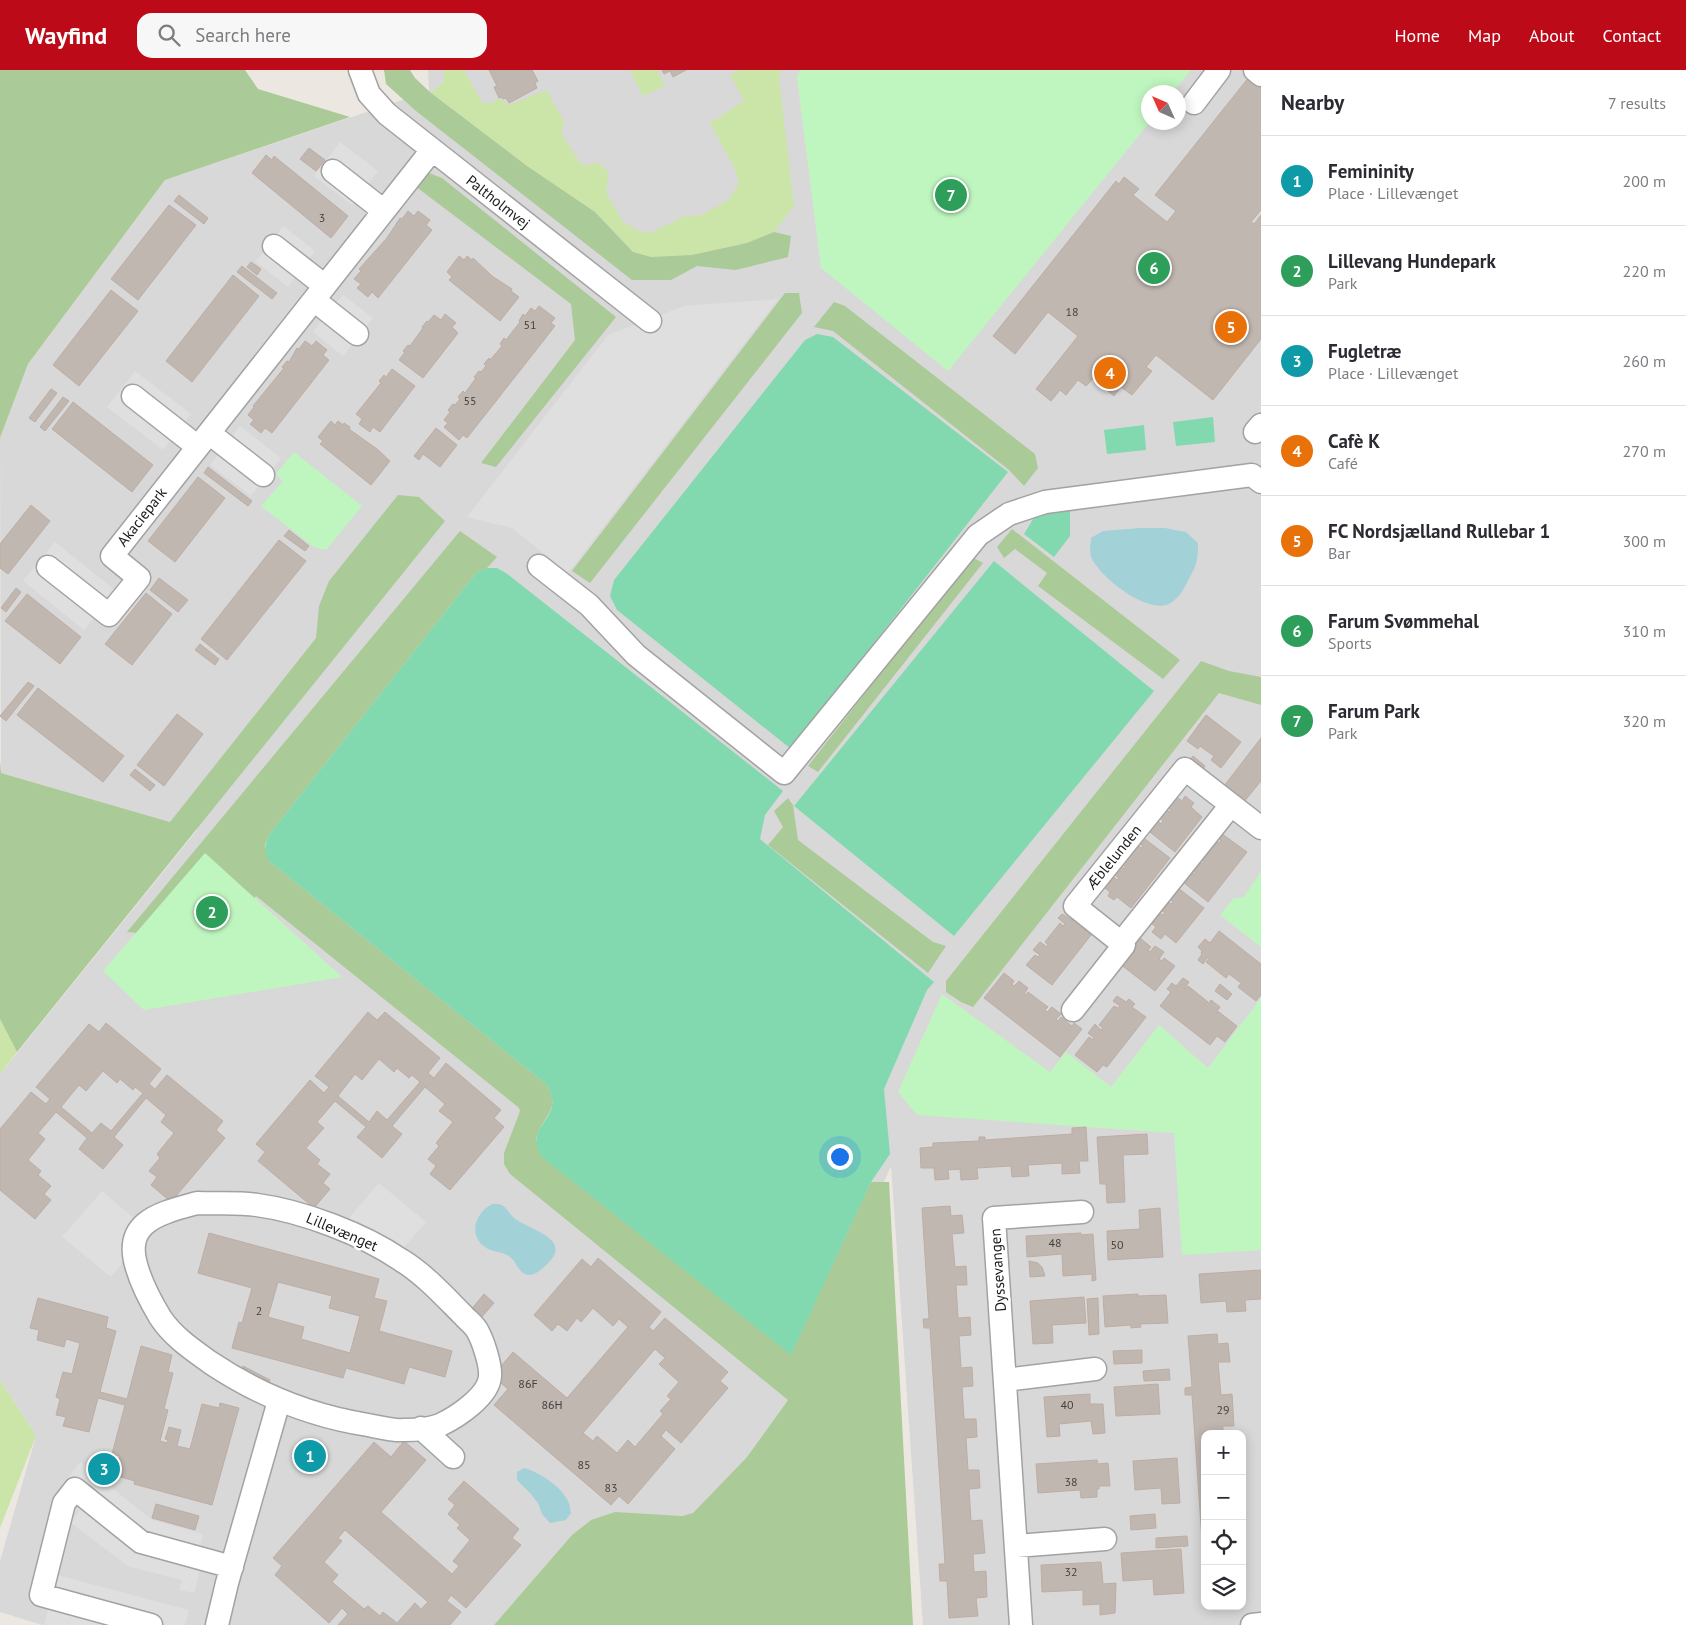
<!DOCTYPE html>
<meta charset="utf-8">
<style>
:root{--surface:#fff;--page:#f7f7f7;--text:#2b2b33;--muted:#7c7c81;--line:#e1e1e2;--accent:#bd0a18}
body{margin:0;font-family:"PT Sans",sans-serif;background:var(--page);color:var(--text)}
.controls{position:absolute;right:15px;bottom:15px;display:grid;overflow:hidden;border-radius:10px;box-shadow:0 2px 12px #0003}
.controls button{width:45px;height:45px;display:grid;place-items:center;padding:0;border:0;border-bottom:1px solid var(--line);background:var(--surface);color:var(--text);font:25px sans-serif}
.compass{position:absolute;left:1141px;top:15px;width:45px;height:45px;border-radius:50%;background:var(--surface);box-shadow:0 2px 12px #0003;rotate:315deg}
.you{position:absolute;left:839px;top:1086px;width:18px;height:18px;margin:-12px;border:4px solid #fff;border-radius:50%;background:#1a73e8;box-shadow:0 0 0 8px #1a73e833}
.badge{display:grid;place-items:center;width:32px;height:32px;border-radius:50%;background:var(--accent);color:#fff;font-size:16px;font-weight:700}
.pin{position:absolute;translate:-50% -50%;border:2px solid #fff;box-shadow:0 1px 5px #0006}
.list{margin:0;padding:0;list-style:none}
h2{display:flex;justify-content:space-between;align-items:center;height:65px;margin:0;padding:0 20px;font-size:21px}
h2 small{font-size:16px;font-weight:400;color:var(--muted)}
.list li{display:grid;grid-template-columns:32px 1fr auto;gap:15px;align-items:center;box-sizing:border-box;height:90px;padding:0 20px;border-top:1px solid var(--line)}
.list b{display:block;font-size:19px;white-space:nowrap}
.list p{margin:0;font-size:16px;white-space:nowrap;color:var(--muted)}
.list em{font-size:16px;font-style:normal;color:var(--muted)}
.icon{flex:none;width:28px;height:28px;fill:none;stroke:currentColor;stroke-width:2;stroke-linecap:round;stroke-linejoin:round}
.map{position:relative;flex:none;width:1261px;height:1555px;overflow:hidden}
header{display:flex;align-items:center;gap:30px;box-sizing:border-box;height:70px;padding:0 25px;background:var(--accent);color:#fff}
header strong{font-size:24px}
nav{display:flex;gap:28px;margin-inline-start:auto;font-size:18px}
.search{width:350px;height:45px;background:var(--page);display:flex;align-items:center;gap:12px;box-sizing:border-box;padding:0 18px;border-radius:15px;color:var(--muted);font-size:19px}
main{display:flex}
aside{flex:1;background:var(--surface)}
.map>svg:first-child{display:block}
.residential{fill:#d9d8d8;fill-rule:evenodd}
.grass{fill:#cbe5a9}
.forest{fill:#aaca98}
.park{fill:#bff6bf}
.pitch{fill:#82d9b0}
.parking{fill:#dfdfdf}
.water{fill:#a3d1d8}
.building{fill:#c1b7b1;stroke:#bdada4;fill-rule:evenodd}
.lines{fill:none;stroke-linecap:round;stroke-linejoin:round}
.minor-casing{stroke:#a2a2a2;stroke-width:25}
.minor{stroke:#fff;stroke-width:22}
.labels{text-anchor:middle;stroke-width:5;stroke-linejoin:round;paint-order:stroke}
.number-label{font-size:12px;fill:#444240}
.street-label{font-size:15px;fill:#1b1b1b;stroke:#fff}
</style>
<header>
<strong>Wayfind</strong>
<div class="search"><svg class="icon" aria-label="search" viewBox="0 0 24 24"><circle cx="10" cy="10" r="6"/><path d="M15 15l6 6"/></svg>Search here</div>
<nav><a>Home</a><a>Map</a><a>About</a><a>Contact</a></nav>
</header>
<main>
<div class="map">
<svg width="1261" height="1555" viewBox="0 0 1261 1555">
<rect width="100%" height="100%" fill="#ece8e1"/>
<path class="residential" d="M428,0H1261V1555H923L891,1096L788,1330L747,1387L693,1443L682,1446L656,1445L591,1450L572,1465L494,1555H42L0,1542V1491L36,1366L0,1310V1004L197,760L1,703L0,368L28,294L165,110L429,21ZM1148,22H1178V52H1148ZM1205,1364H1242V1536H1205Z"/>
<path class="grass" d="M444,0H464L481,31L490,34L500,28L509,35L546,20L564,51L561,63L581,94L589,95L598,92L609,103L606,122L623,152L641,162H652L685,146H699L729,130L739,113L735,99L710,53L744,31L730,5L740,0H781L779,8L794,136L774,162L747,173L692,185L651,187L633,182L595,142L527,96L431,23L444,11Z
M630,0H657L665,16L643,26Z
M0,949L17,982L0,1004Z
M0,1310L36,1366L0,1458Z"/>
<path class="forest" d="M0,0H245L258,19L350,47L165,110L28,294L0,368Z
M384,0H410L415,8L431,23L527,96L595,142L633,182L651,187L692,185L747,173L774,162L791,166L788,187L736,200L697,196L671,210H632L416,41L386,14Z
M429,103L442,108L616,247L496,397L481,393L575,270L571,234L415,116Z
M785,223H799L802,243L590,513L572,501Z
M834,232L845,236L1035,384L1038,398L1024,416L1009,400L833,261L814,257Z
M398,425L419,427L445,451L17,982L0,949V690L1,703L170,752L316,568L319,536L329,511Z
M1012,459L1180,590L1163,609L1038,516L1047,503L1015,479L1004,488L997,477Z
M460,461L497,487L487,498L476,503L269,765L265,775L269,791L546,1014C563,1041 541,1045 536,1070L791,1284L871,1112H889L913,1555H494L572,1465L591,1450L615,1442L682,1446L693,1443L747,1387L788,1330L510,1104L504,1094V1083L519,1044L520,1040L518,1037L256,826L219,870L127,862Z
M972,487L983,493L818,702L808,696Z
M1201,591L1229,601L1261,607V635L1219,623L973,937L961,932L946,922V911Z
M788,728L793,735L798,770L933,872L946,876L928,903L768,775L783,757L774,741Z"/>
<path class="park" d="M800,0H1191L1173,22H1148L1149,53L948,301L821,198L797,8Z
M294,382L362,436L326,480L314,477L261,436L283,411L276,404Z
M205,783L342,907L144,940L103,901Z
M1261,802V877L1220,845L1234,828H1243Z
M942,924L1050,1002L1066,982L1111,1017L1159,955L1208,998L1261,928V1180L1182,1185L1174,1063L917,1045L898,1022Z"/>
<path class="pitch" d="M817,264L833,267L1008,402L791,679L617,540L610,526L614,510L805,270Z
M1213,347L1215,372L1176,376L1173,352Z
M1144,355L1146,380L1107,384L1104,360Z
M1070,436V466L1054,487L1024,464L1038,441Z
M994,491L1154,621L954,866L794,736Z
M487,498H497L506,503L783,721L765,745L760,769L934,912L927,920L884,1019L890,1084L871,1112L791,1285L542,1087C521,1053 569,1050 546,1014L269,791C264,781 265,775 269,765L476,503Z"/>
<path class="parking" d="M340,72L378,101L352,135L314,106Z
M283,156L315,181L288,217L256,192Z
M343,225L373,248L343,286L313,262Z
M778,229L568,503L512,458L467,447L608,265L684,236Z
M135,301L191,344L163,380L107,337Z
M240,356L281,388L251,426L210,395Z
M55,472L116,521L84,560L23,511Z
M379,1113L426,1152L399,1183L343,1155Z
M102,1121L138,1152L121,1195L111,1207L62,1167Z
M80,1392L152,1450L203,1464L200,1478V1499L194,1523L179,1520L182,1510L128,1496L71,1453L80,1440L59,1420Z
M57,1505L189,1540L185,1555H44Z"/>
<path class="water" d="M1140,458H1165L1186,462L1198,473C1198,494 1196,495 1187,513C1182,522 1176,532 1166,535C1143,541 1100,507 1091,487C1089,480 1091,474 1091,468L1103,461Z
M492,1134C505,1132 507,1141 513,1147C528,1161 579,1168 543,1198C539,1201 535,1205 529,1205C518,1204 518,1193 510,1187C503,1181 493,1183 485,1177C468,1165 475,1143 492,1134Z
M524,1398C539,1402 561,1416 568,1431C570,1434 570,1439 571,1443L566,1450L550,1453L542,1444L538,1433L530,1423L517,1410V1402Z"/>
<path class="building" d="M489,0H532L538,11L535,13L537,18L509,33L506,28L503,29L502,27L499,28L494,17L497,16Z
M662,0H686L673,7L670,1L664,4Z
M1249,7L1261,17V140L1251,152L1254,154L1261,145V269L1213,330L1156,285L1146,297L1152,301L1132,325L1121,317L1114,326L1093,309L1086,316L1078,310L1066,325L1060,320L1051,331L1036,319L1078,266L1048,242L1015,284L993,266L1116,111L1119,114L1124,107L1139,119L1133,125L1167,152L1176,141L1155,125Z
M309,78L325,90L316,101L300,89Z
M266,85L272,90L274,86L348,146L331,168L252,103Z
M179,125L208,148L204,154L174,131Z
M169,135L196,155L138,230L111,209Z
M408,141L414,146L418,141L430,150L426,155L432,160L378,228L372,222L368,227L357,218L361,214L354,209L361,201L359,199L387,168L400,148L402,149Z
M459,186L464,190L467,186L472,190L473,188L492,206L512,219L511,221L519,227L500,251L449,210L452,207L447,202Z
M251,192L261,199L257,205L247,197Z
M242,196L277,223L272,229L237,202Z
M233,205L259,226L192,312L166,291Z
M111,220L138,241L79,316L53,295Z
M539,236L555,248L551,253L555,256L467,368L463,365L459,370L444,357L448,353L444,350L450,342L448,340L453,334L455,335L460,329L458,327L463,321L465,323L476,308L474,307L479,301L481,302L486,296L484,294L489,288L490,290L502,276L500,274L504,268L506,270L520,252L519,251L523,244L525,246L531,238L535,241Z
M445,244L456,253L452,257L458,263L423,308L399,290L405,282L403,281L408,275L410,276L423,258L422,257L427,251L428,252L434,245L441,250Z
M305,271L312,276L316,271L327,280L323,285L329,290L272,363L265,358L261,363L250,354L254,350L248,345L254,337L253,336L284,298L282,297L287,291L289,292L297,278L299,279Z
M392,299L415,316L380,362L373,357L370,362L359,354L362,349L356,344L381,313L379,311L384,305L386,307Z
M51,319L57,323L35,352L29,348Z
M63,327L69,331L45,361L40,357Z
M73,332L153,395L132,422L52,359Z
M331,351L335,355L338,351L343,355L344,353L350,357L349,359L377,379L390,391L371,415L320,374L323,371L318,367Z
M436,358L457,375L440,397L423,384L419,390L414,386Z
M208,397L252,431L248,436L204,403Z
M198,407L225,428L175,492L148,471Z
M31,435L50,451L8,504L0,498V474Z
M289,460L309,476L305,481L284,466Z
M279,470L306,491L227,590L201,569Z
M159,508L188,530L178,542L150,520Z
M16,518L21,522L6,542L1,538Z
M146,523L172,544L132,595L105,574Z
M27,524L81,567L60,594L5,551Z
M200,574L219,589L215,595L195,580Z
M28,612L34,616L6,651L0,646Z
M38,618L124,686L103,712L17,645Z
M177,644L203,664L164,716L137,695Z
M1206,645L1241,672L1221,698L1211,690L1214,686L1200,676L1198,679L1187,671Z
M1261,668V711L1243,733L1224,716Z
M1193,686L1205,696L1201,702L1188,692Z
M135,699L155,715L150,721L130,705Z
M1185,726L1194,733L1191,737L1202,747L1175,782L1150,762L1158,751L1161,754L1163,751L1157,746L1164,738L1170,742L1172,741L1168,738L1177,727L1182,731Z
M1218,761L1247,782L1208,832L1183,812L1191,802L1195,804L1196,803L1189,798L1196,789L1203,794L1204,792L1201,790L1216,770L1219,773L1221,770L1215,765Z
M1141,766L1170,788L1131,838L1117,827L1114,830L1108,826L1110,822L1105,818L1114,807L1117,810L1119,808L1112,803L1119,794L1125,799L1126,798L1123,795L1138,776L1142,778L1143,776L1137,772Z
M1178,818L1204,838L1176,873L1165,864L1161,869L1152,862L1156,857L1151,853L1159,843L1163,845L1165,843L1158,838L1165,829L1171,834L1173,832L1170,829Z
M1062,844L1072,850L1074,847L1083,853L1080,856L1091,865L1052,915L1026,895L1035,885L1038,887L1040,885L1033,880L1040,872L1047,877L1048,875L1045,872L1060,853L1063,856L1065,854L1058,848Z
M1219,861L1261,894V925L1256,931L1238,917L1241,913L1229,904L1226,908L1206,892L1209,889L1207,888L1203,894L1198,890L1202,884L1201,883L1202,881L1198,877L1205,869L1210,873Z
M1140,868L1151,877L1148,880L1150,882L1155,876L1164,882L1159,889L1162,891L1164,888L1175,896L1155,921L1120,894L1131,870L1135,874Z
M1004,903L1014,911L1012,914L1014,916L1019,911L1028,918L1024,924L1026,925L1028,922L1048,937L1045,940L1047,942L1052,937L1061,944L1056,949L1058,951L1061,947L1072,956L1074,953L1082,959L1060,987L984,928Z
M1183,908L1189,912L1184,919H1185L1188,916L1208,932L1205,935L1206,936L1211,930L1220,937L1216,943L1219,942L1237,956L1225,972L1217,966L1210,975L1160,936L1171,922L1167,919L1172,913L1176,916Z
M1220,914L1232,924L1227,930L1215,921Z
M1117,926L1126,932L1129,929L1135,934L1132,937L1146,947L1107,997L1103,995L1097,1002L1075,985L1089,967L1093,970L1094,968L1088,963L1095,954L1101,960L1103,958L1099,955L1114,936L1118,938L1120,936L1113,931Z
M368,942L377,950L385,942L440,988L428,1003L434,1008L446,993L501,1040L494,1048L504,1057L450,1120L430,1104L436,1096L428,1089L439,1076L436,1073L453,1052L439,1041L445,1034L425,1017L392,1056L402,1064L382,1088L357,1067L366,1057L335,1031L317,1052L324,1058L306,1078L320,1090L317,1094L330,1104L323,1113L330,1119L314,1138L258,1091L265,1082L256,1074L310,1010L324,1023L329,1017L315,1006ZM379,989L394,1002L397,998L409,1008L412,1005L420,1012L387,1050L377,1041L369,1052L338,1026L355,1004L362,1010Z
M106,953L161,999L149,1014L155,1019L167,1005L223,1051L216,1060L225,1068L171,1132L151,1115L157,1107L149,1101L160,1088L157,1084L174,1063L161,1052L166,1045L146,1028L114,1067L123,1075L103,1099L79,1079L87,1068L56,1042L38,1063L45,1069L28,1090L41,1101L38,1105L51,1116L44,1124L51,1130L35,1149L0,1120V1059L31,1022L46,1034L50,1029L36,1017L89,954L99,962ZM103,1001L117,1013L120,1009L133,1020L135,1017L143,1023L111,1061L101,1053L92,1063L61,1037L79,1015L86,1021Z
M1086,1057L1088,1091H1079L1080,1103L1062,1104V1093L1028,1095L1029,1106L1012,1107L1011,1096L977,1098L978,1109L961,1110L960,1099L948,1100L949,1109L935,1110L934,1098H921L920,1078L933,1077V1073L979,1071V1067H985V1070L1072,1064V1058Z
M1147,1064L1148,1084L1123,1085L1125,1132L1107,1133L1106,1114H1100L1097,1067Z
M950,1136L951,1146L962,1145L964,1163L952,1164L955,1197L966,1196L967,1215H956L958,1248L970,1247L971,1265L959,1266L961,1298L972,1297L973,1316L962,1317L964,1349H976L977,1367L966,1368L968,1400H979L980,1418L969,1419L971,1451L982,1450L985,1483L973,1484L974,1502L986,1501L987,1527L976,1528L978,1546L949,1548L947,1511H940L939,1494H945L930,1258H924L923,1249H929L922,1138Z
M1160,1138L1163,1187L1108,1190L1107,1161L1140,1159L1139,1140Z
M209,1163L379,1209L374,1228L387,1231L379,1261L452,1281L445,1307L409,1297L404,1314L346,1298L343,1308L232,1278L239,1252L242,1253L252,1218L198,1203ZM278,1212L332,1226L329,1238L360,1246L350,1283L301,1269L304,1257L268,1247Z
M1081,1163V1165L1093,1164L1096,1210L1092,1211V1204L1063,1206L1062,1184L1027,1187L1026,1166Z
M598,1188L661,1242L649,1257L653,1261L665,1248L728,1302L720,1311L728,1318L681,1373L666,1360L661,1366L675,1379L628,1434L619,1426L611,1435L494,1335L508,1319L495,1308L497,1301L513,1282L567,1328L628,1257L619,1249L613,1256L593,1238L581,1252L577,1248L567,1261L558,1254L552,1261L534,1245L582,1189L591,1197ZM655,1279L665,1288L659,1294L679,1312L667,1326L671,1329L660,1341L663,1344L635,1377L628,1370L617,1383L597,1366L593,1371L583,1363Z
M1029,1191L1038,1193L1042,1197L1045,1206L1030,1207Z
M1261,1200V1229L1245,1230L1246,1241L1227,1242L1226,1231L1201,1233L1199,1204Z
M484,1224L494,1233L480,1249L470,1241Z
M1138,1224V1226L1166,1225L1168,1253L1140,1254L1141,1257L1131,1258V1255L1105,1257L1103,1226Z
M1084,1227L1086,1253L1052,1255L1053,1273L1033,1274L1030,1231Z
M38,1228L108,1247L106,1258L116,1261L100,1322L127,1329L141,1276L172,1285L168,1302L173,1303L164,1339L168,1340L160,1371L167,1373L168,1370L165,1369L169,1357L181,1360L177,1376L190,1379L202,1334L219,1338L220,1333L239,1338L212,1435L134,1414L135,1411L114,1405L120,1386L112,1384L125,1335L98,1328L89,1362L63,1356L66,1347L56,1345L60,1329L56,1327L63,1302L72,1304L80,1273L66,1269L64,1277L37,1270L39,1260L30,1258Z
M1098,1228L1099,1264L1089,1265L1087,1229Z
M1217,1264L1218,1274L1228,1273L1230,1292H1218L1221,1325L1232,1324L1234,1356H1223V1364H1205V1513L1192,1325H1185V1318L1192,1317L1188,1266Z
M1142,1280V1293L1114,1294L1113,1281Z
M243,1296L270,1310L266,1318L239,1304Z
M1169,1299L1170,1310L1144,1311L1143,1301Z
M1158,1314L1160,1344L1116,1346L1114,1317Z
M1090,1324V1334H1103L1105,1363L1093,1364L1091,1351L1059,1354L1060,1366L1047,1367L1044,1327Z
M404,1371L426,1390L381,1442L452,1504L459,1496L453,1491L470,1470L457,1458L460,1455L448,1444L455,1435L448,1429L464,1411L519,1459L512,1468L521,1475L466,1538L451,1525L447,1531L461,1542L450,1555H338L348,1544L342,1538L329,1553L275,1505L282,1496L273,1488L374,1372L391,1387ZM345,1460L428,1532L421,1539L415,1533L397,1553L383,1542L380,1546L368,1536L364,1539L332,1512L338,1505L324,1492L342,1471L338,1468Z
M1177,1388L1180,1433L1162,1434L1161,1418L1135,1420L1133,1391Z
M1097,1390L1098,1394L1108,1393L1110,1416H1099V1419H1097V1427L1081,1428L1080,1420L1038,1423L1036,1394Z
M156,1434L199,1446L195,1460L152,1448Z
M1155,1444L1156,1458L1131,1460L1130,1446Z
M1187,1466L1188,1476L1156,1478V1468Z
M1181,1479L1184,1523L1154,1525L1153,1509L1123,1511L1121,1483Z
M1101,1492L1103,1514L1116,1513L1115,1543L1100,1545V1534L1083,1535V1520L1042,1522L1041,1495Z"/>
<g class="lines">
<defs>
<path id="minor" d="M360,0L369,24L387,44L650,251
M1255,0L1261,5
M1194,33L1219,0
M333,101L384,141
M274,176L325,216
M314,230L357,264
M133,326L198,377
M1255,362L1261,355
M209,363L263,405
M539,496L589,535L636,585L784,703L978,465L1009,444L1045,432L1252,405L1261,412
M48,497L109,545L139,508L112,486L432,80
M1121,873L1231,735
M1073,940L1124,875L1075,836L1185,699L1261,758
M197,1133C217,1134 237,1132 257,1135C302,1141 363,1164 401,1190C424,1204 444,1226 463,1245C467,1250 475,1255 478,1262C483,1271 491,1295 490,1306C489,1326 457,1347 440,1355C430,1359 414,1360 404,1360C392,1361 379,1357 368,1355C311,1346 259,1325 211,1293C193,1280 173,1267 160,1247C151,1232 142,1215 137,1198C122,1151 161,1143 197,1133Z
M1005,1310L1095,1299
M421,1358L453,1387
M1016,1476L1105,1469
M151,1555L41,1525L64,1433L75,1419L141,1472L232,1497
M217,1555L227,1513L279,1331
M1021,1555L994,1148L1082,1142
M1252,1555L1261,1554"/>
</defs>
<use href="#minor" class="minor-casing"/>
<use href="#minor" class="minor"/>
</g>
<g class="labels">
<g class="number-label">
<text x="322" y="152">3</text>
<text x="1072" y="246">18</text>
<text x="530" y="259">51</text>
<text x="470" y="335">55</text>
<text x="1055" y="1177">48</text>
<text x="1117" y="1179">50</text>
<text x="259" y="1245">2</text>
<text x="528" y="1318">86F</text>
<text x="552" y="1339">86H</text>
<text x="1067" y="1339">40</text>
<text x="1223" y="1344">29</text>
<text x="584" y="1399">85</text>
<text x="1071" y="1416">38</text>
<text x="611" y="1422">83</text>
<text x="1071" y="1506">32</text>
</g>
<g class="street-label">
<text transform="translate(498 132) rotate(38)" y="5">Paltholmvej</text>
<text transform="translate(142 447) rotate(-52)" y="5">Akaciepark</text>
<text transform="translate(1114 787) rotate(-51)" y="5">Æblelunden</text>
<text transform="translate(342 1162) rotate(23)" y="5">Lillevænget</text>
<text transform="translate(998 1200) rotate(-94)" y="5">Dyssevangen</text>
</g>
</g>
</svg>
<div class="controls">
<button>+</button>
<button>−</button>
<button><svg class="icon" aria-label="locate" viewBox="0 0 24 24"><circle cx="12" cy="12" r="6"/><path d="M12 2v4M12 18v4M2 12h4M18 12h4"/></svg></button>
<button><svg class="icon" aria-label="layers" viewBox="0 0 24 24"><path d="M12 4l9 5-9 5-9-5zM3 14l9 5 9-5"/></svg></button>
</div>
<svg class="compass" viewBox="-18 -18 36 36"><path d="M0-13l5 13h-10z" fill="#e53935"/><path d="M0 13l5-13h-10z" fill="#7c7c81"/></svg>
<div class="you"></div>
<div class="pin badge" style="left:310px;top:1386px;background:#0f9aa8">1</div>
<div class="pin badge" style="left:212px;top:842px;background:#2e9e5b">2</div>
<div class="pin badge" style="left:104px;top:1399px;background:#0f9aa8">3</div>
<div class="pin badge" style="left:1110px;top:303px;background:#e8710a">4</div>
<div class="pin badge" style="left:1231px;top:257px;background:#e8710a">5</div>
<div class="pin badge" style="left:1154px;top:198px;background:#2e9e5b">6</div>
<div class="pin badge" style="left:951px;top:125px;background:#2e9e5b">7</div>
</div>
<aside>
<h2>Nearby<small>7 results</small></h2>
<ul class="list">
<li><span class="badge" style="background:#0f9aa8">1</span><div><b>Femininity</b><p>Place · Lillevænget</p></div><em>200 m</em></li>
<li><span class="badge" style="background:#2e9e5b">2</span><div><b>Lillevang Hundepark</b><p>Park</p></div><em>220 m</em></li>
<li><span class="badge" style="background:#0f9aa8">3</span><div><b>Fugletræ</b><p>Place · Lillevænget</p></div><em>260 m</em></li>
<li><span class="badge" style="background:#e8710a">4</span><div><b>Cafè K</b><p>Café</p></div><em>270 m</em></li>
<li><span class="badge" style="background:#e8710a">5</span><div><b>FC Nordsjælland Rullebar 1</b><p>Bar</p></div><em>300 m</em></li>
<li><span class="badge" style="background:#2e9e5b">6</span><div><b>Farum Svømmehal</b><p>Sports</p></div><em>310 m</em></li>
<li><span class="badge" style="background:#2e9e5b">7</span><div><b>Farum Park</b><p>Park</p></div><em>320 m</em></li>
</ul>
</aside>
</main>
